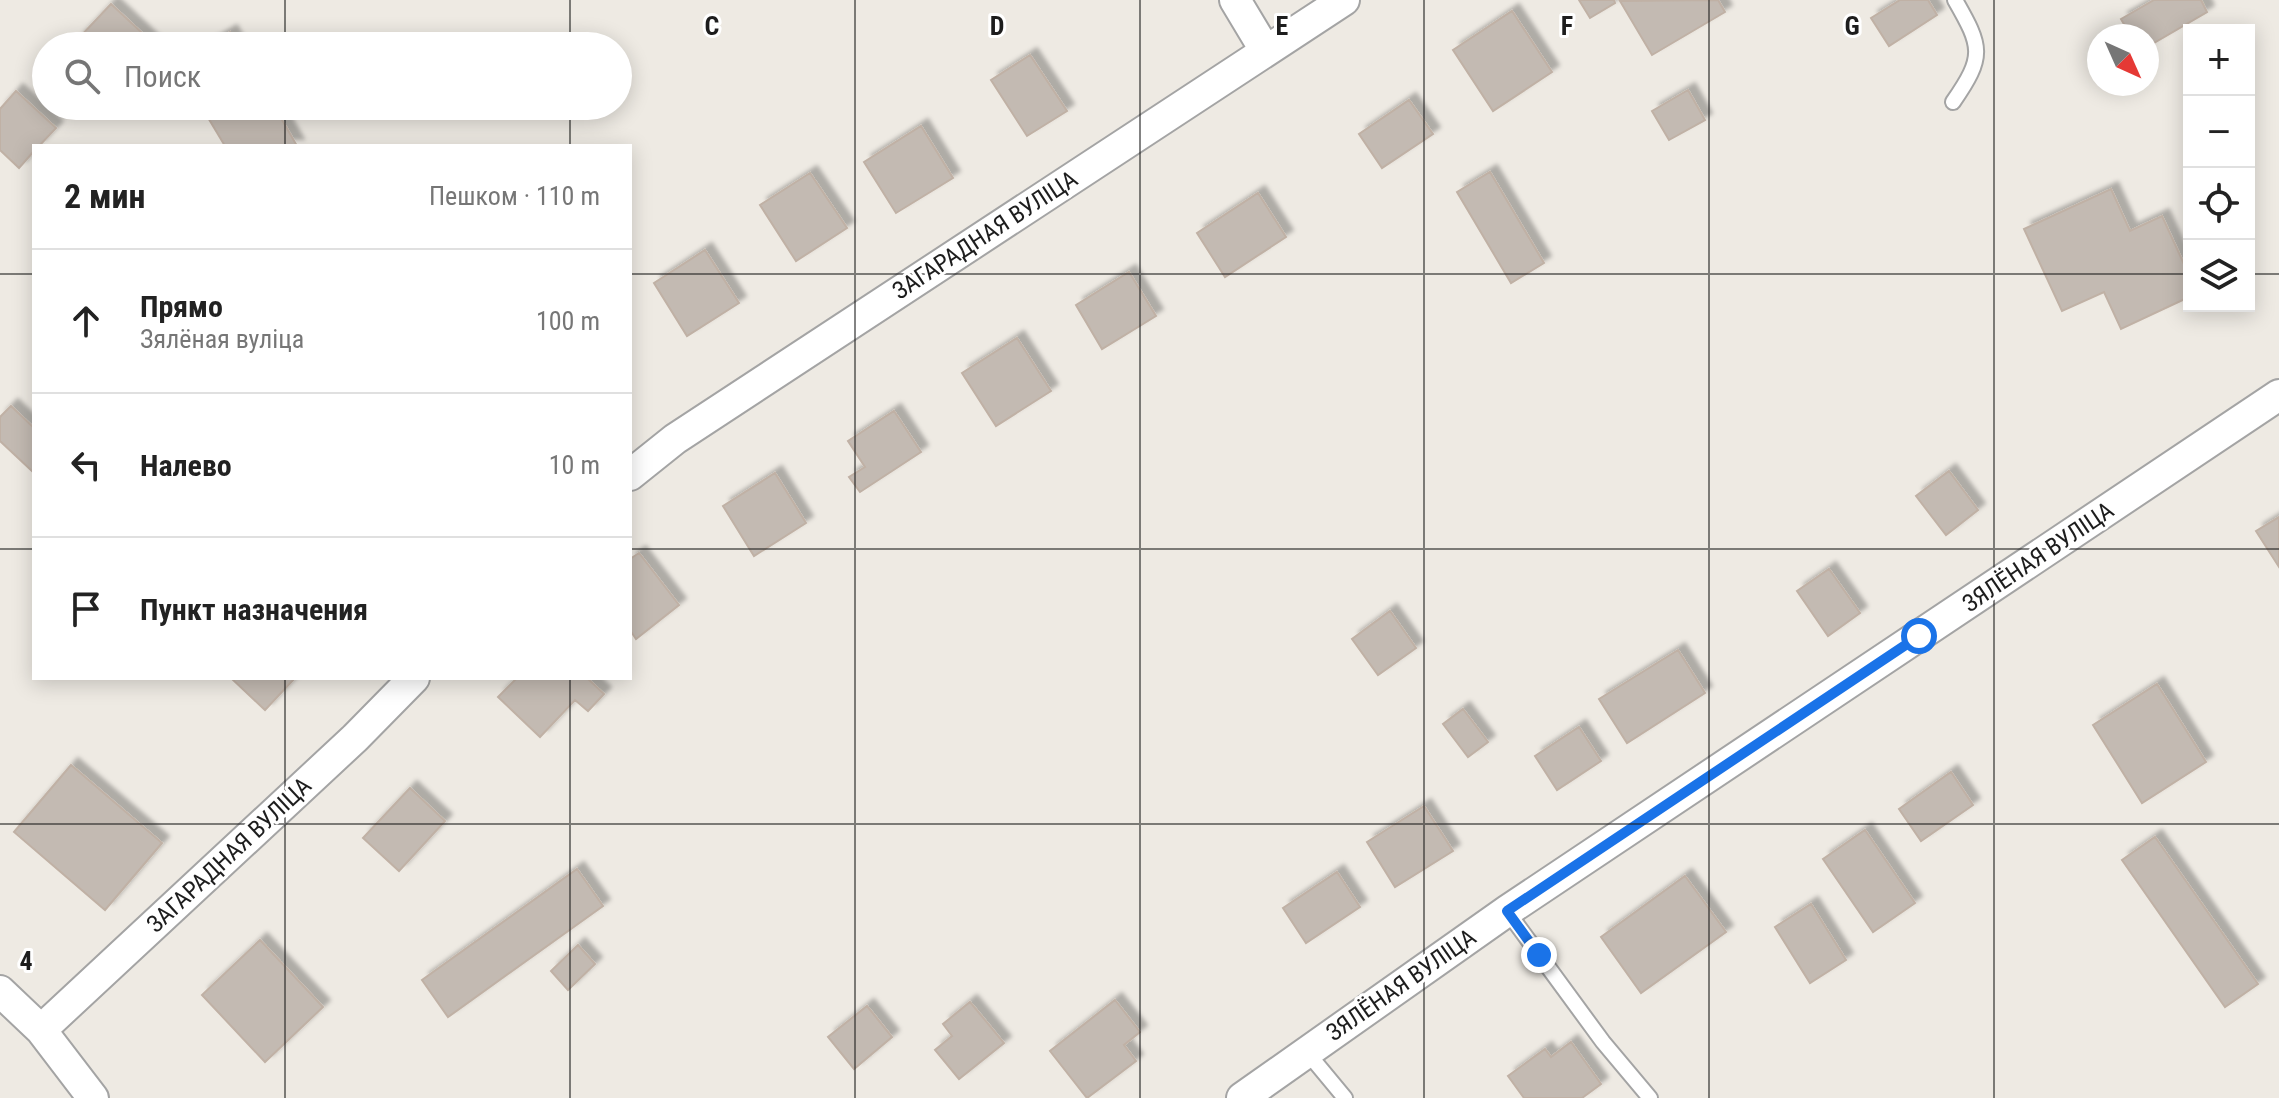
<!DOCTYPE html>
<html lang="ru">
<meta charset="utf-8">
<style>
:root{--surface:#fff;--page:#f2f2f2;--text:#222;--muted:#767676;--line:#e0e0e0}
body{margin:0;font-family:"Roboto Condensed",sans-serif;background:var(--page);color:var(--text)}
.controls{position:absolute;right:24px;top:24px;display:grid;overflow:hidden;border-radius:0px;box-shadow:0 4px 20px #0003}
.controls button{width:72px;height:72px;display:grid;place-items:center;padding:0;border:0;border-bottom:2px solid var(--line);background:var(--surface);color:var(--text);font:40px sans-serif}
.compass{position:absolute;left:2087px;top:24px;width:72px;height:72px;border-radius:50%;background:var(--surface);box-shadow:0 4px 20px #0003;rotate:135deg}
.stop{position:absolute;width:24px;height:24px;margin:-18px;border:6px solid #1a73e8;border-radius:50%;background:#fff}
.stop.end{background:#1a73e8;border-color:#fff;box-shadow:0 2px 8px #0008}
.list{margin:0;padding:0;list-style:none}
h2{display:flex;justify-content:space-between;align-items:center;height:104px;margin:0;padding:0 32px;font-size:34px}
h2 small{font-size:26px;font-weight:400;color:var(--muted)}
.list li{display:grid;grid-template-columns:52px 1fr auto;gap:24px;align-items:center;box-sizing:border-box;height:144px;padding:0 32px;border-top:2px solid var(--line)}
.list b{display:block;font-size:30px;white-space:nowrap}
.list p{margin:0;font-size:26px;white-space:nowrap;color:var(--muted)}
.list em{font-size:26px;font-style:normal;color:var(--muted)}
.icon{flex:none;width:44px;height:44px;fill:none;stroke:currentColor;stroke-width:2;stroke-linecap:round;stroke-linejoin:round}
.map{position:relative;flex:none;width:2279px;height:1098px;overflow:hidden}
.search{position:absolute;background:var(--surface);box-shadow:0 4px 20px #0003;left:32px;top:32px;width:600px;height:88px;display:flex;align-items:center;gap:20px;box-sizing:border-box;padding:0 28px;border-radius:44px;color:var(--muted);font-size:30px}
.panel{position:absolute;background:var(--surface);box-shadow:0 4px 20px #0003;left:32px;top:144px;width:600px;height:536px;border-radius:0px}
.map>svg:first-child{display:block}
.building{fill:#c3bab2;stroke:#c0b1a5;stroke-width:2;filter:url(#shadow)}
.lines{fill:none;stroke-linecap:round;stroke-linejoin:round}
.service-casing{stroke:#a4a4a4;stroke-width:18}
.minor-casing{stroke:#a4a4a4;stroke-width:34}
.service{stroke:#fff;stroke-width:14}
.minor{stroke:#fff;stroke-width:30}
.route{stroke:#1a73e8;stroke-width:10}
.grid{fill:none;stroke:#1d1d1d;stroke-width:2;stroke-opacity:0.55}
.labels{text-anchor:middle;stroke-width:6;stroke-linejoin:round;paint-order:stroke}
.street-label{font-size:24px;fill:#1d1d1d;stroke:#fff}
.grid-label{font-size:26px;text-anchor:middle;font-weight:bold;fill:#1d1d1d;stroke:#fff;stroke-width:6;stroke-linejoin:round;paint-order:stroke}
</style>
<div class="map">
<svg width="2279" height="1098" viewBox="0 0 2279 1098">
<defs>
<filter id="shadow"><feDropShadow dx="7" dy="-7" stdDeviation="2" flood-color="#0004"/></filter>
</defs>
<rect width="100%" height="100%" fill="#eeeae3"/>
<path class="building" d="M1579,0H1614L1615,3L1590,18Z
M1718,0L1725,12L1652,55L1620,1Z
M1900,0H1928L1937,15L1889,46L1871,18Z
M2154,0H2201L2207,12L2147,47V36H2131L2121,19Z
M111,4L155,45L153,46H83L77,40Z
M1512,11L1552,72L1493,111L1453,50Z
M230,32L238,46H206Z
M1030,55L1067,111L1027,136L991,80Z
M1688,90L1705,120L1669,140L1652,111Z
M16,91L56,128L39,146H34V151L19,168L0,150V109Z
M1409,100L1433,134L1382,168L1359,134Z
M201,106H274L297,146H225Z
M921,126L953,178L896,213L864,162Z
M1490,172L1544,263L1511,283L1457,192Z
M810,173L847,228L796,261L760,205Z
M2111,189L2130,231L2162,216L2189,275V297L2121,329L2104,292L2062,311L2024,229Z
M1258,193L1286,237L1225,277L1197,233Z
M705,250L739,303L687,336L654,283Z
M1129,272L1156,316L1102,349L1076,305Z
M1017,338L1051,391L996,426L962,373Z
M11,406L34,428V473L0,441V417Z
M894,411L921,452L860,492L849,477L865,467L848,441Z
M1949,471L1978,510L1946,535L1916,496Z
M775,473L806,523L754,556L723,506Z
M2279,517V567L2256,531Z
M639,553L679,605L636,639L630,630V559Z
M1829,569L1860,613L1828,636L1797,591Z
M1390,611L1416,648L1378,675L1352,639Z
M1678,650L1705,693L1627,743L1599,699Z
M231,678H295L265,710Z
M517,678H587L604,694L588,711L575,700L540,737L498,697Z
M2157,684L2206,762L2142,803L2093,725Z
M1463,709L1488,742L1468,757L1443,724Z
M1579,727L1601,761L1557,790L1535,756Z
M71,765L162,843L105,910L14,832Z
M1951,772L1973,805L1921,841L1899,809Z
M410,788L445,821L399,871L363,838Z
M1424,806L1453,851L1395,887L1367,842Z
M1865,830L1915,903L1873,932L1823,859Z
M2155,837L2258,984L2225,1007L2122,860Z
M577,869L603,906L448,1017L422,980Z
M1337,872L1360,907L1306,943L1283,908Z
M1685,876L1726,932L1641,993L1601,937Z
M1811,904L1846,960L1810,983L1775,927Z
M260,940L323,1007L265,1062L202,995Z
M578,945L595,964L568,990L551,971Z
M1115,1000L1140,1032L1124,1045L1136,1061L1087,1098L1050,1051Z
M970,1002L1004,1043L959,1079L935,1050L952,1036L943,1024Z
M867,1006L892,1037L854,1069L828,1037Z
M1571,1042L1601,1084L1582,1098H1524L1508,1076L1545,1049L1551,1057Z"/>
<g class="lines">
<defs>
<path id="service" d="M1953,102C1985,56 1982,47 1955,0
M1507,911L1603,1042L1650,1098
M1306,1051L1345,1098"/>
<path id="minor" d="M1235,0L1265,50
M630,475L675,439L1344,0
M0,991L41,1030L93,1098
M41,1030L355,738L414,678
M1242,1098L1507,911L2279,395"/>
</defs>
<use href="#service" class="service-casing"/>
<use href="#minor" class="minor-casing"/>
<use href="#service" class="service"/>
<use href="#minor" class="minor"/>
</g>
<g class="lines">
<path class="route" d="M1539,955L1507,911L1919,636"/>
</g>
<path class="grid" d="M285,0V46M570,0V46M855,0V1098M1140,0V1098M1424,0V1098M1709,0V1098M1994,0V1098M285,106V146M570,106V146M0,274H34M630,274H2189M2249,274H2279M0,549H34M630,549H2279M285,678V1098M570,678V1098M0,824H2279"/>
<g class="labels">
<g class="street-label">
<text transform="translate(985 235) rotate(-33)" y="8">ЗАГАРАДНАЯ ВУЛІЦА</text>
<text transform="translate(2038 557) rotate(-34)" y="8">ЗЯЛЁНАЯ ВУЛІЦА</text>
<text transform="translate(229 855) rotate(-43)" y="8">ЗАГАРАДНАЯ ВУЛІЦА</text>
<text transform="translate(1401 985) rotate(-35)" y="8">ЗЯЛЁНАЯ ВУЛІЦА</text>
</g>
</g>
<g class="grid-label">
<text x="712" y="35">C</text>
<text x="997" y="35">D</text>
<text x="1282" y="35">E</text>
<text x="1567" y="35">F</text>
<text x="1852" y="35">G</text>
<text x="26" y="970">4</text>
</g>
</svg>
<div class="controls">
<button>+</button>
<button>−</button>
<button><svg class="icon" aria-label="locate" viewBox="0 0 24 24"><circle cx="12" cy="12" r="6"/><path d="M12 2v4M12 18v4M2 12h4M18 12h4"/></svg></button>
<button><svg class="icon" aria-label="layers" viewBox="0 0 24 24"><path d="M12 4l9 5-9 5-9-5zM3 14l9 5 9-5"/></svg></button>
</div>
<svg class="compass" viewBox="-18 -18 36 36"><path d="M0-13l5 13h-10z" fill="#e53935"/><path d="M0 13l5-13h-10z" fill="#767676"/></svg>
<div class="stop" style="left:1919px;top:636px"></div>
<div class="stop end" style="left:1539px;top:955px"></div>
<div class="search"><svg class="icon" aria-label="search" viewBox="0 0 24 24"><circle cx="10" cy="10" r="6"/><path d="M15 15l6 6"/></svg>Поиск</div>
<section class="panel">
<h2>2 мин<small>Пешком · 110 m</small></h2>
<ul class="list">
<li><svg class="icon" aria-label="ahead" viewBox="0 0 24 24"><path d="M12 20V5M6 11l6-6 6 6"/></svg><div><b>Прямо</b><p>Зялёная вуліца</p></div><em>100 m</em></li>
<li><svg class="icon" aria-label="left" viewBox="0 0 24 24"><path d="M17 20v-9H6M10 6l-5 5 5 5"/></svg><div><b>Налево</b></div><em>10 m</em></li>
<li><svg class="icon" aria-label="arrive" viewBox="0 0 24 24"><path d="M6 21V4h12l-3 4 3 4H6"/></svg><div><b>Пункт назначения</b></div></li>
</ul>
</section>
</div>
